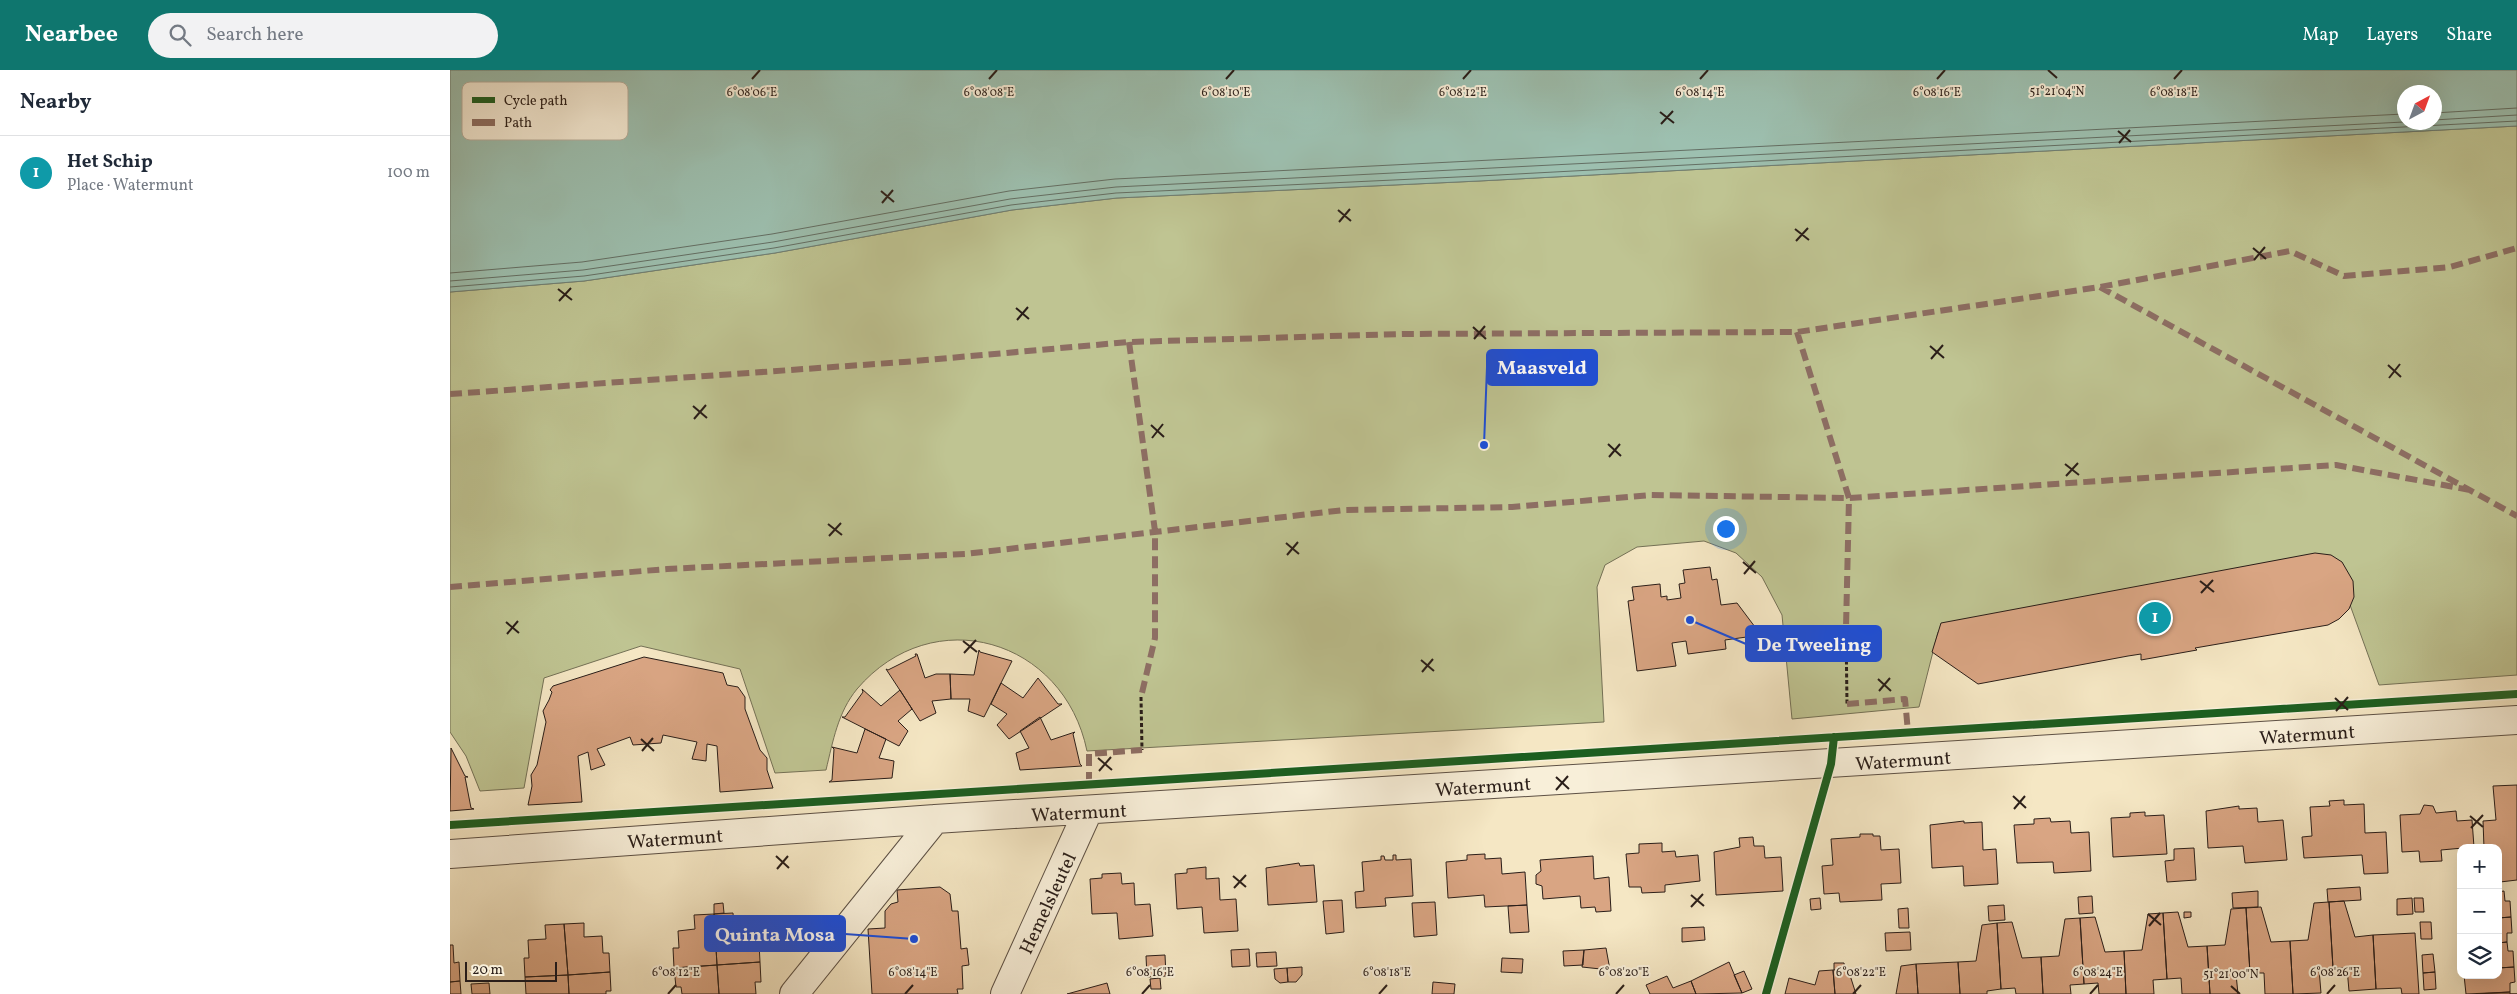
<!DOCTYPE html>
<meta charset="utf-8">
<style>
:root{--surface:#fff;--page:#f2f2f3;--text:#1f2937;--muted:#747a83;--line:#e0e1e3;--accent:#0f766e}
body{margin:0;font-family:Vollkorn,serif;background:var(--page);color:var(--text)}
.controls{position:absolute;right:15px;bottom:15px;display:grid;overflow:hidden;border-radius:10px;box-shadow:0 5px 20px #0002}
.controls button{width:45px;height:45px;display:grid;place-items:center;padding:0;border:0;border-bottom:1px solid var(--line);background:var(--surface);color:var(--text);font:25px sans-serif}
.compass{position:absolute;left:1947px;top:15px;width:45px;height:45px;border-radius:50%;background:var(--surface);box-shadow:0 5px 20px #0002;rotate:41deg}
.scale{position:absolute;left:15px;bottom:12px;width:92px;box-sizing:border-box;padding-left:5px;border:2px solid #2a1e19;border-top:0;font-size:14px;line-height:18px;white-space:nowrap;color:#2a1e19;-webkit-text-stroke:4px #f8efd9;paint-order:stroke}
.you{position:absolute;left:1275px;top:458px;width:18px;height:18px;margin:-12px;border:4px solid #fff;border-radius:50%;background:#1a73e8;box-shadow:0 0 0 8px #1a73e833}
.badge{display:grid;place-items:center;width:32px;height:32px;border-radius:50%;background:var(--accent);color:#fff;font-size:16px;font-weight:700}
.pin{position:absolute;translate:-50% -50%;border:2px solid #fff;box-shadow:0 1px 5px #0006}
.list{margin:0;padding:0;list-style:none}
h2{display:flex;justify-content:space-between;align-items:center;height:65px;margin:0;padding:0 20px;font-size:21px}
h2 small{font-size:16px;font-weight:400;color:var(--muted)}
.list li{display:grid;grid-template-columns:32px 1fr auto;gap:15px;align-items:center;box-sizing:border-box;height:75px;padding:0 20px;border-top:1px solid var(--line)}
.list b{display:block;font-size:19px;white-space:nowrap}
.list p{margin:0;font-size:16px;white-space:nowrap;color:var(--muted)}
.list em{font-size:16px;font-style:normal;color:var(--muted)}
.icon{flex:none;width:28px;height:28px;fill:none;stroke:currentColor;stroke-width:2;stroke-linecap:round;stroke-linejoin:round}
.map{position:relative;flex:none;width:2067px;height:924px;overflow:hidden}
header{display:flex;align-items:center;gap:30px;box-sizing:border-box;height:70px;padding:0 25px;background:var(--accent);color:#fff}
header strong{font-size:24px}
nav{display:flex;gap:28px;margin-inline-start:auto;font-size:18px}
.search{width:350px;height:45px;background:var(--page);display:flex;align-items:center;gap:12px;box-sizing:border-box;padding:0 18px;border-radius:28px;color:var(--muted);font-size:19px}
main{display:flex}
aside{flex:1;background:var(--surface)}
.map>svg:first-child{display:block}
.green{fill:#bfc492;stroke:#747156}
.water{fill:#9dc0b0;stroke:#6f7f74;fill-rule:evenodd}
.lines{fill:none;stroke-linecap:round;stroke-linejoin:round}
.shore{stroke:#646f64;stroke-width:1}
.building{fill:#d9a583;stroke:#2a1e19}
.street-casing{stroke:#5d5044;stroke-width:30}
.path{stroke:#2a1e19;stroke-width:3;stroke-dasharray:4 2.5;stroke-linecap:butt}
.street{stroke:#f8efd9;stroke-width:28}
.quiet{stroke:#8d6e63;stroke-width:6;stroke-dasharray:12 6;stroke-linecap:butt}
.cycleway-casing{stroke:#f8efd9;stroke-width:11}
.cycleway{stroke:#1b5e20;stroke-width:8}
.ticks{fill:none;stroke:#2a1e19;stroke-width:2}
.labels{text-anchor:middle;stroke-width:4;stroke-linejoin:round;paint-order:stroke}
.street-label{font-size:19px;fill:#2a1e19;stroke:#f8efd9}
.key{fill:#f8efd9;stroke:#bab09f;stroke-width:1}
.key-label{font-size:14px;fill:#2a1e19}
.ticks-label{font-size:12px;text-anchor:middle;fill:#2a1e19;stroke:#f8efd9;stroke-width:4;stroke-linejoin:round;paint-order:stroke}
.leader{fill:none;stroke:#1d4ed8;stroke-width:2}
.callout-dot{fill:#1d4ed8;stroke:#f8efd9;stroke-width:2}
.callout{fill:#1d4ed8;stroke:#1d4ed8;stroke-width:2}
.callout-label{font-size:20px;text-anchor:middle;font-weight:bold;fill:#fff}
</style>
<header>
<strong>Nearbee</strong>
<div class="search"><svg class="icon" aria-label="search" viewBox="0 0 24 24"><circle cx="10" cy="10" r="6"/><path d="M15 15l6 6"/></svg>Search here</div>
<nav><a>Map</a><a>Layers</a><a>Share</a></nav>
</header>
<main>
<aside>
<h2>Nearby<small></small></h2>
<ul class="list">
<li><span class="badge" style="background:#0f9aa8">1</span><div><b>Het Schip</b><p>Place · Watermunt</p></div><em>100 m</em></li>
</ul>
</aside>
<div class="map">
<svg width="2067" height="924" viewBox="0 0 2067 924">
<rect width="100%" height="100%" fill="#f5e7c4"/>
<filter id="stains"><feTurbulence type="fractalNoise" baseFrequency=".004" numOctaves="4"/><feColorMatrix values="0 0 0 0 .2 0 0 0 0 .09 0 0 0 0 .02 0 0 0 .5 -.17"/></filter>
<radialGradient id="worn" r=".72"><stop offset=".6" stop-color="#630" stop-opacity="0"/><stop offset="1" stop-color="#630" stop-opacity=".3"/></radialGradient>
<path class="green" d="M2067,56V605L1929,615L1883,488L1799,499L1488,562L1469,637L1342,649L1332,545L1312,507L1286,483L1254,471L1187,477L1155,495L1147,517L1154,652L637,681C614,569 483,530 407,619C388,642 383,671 376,700L325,703L290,599L191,576L94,608L74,718L30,721L16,686L0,662V222L134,211L325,183L562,140L667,128L1029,111Z"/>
<path class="water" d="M0,0H2067V56L1029,111L667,128L562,140L325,183L134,211L0,222ZM1954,22H1984V52H1954Z"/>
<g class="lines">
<path class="shore" d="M1984,43L2067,38
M1984,50L2067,45
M0,203L132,192L322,164L559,121L665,109L1954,44
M0,211L133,200L323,172L560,129L666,117L1954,52
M0,217L134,206L324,178L561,135L666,123L1029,106L2067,51"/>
</g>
<path class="building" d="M1865,483L1881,485L1892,492L1903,511L1904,527L1899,539L1889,549L1878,555L1745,578L1747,580L1691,590V584L1678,586L1528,614L1482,582L1491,553Z
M1260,497L1262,510L1267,509L1271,535L1287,533L1311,565L1275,570L1276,579L1238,584L1236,571L1222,573L1226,596L1187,601L1178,531L1184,530L1182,517L1210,514L1211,527L1217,526V530L1231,528L1229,514L1235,513L1233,500Z
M529,580L530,582L562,591L534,647L518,641L520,629H501L500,604L524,605Z
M465,584H467L475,608L486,604H500L501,629L482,631L486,643L470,651L436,599L438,600L466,586Z
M194,587L273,603L277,615L288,617L295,627V639L310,680L317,688V700L323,718L270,722L267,676L257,674L256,691L242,689L247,672L213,665L211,673L183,675L180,667L147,679L155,695L141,700L138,682L128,686L132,732L78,735L82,716L81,705L87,695L96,652L93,641L99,630L102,622L100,620L103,616Z
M588,608L608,634H612L559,669L547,655L557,644L541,634L551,613L573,628Z
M412,619L431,636L450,620L462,639L448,651L458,661L449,676L392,647H395L413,622Z
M590,647L601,670L625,662L623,664L630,694L632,696L570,700L566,683L579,678L570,661Z
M415,659L436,669L429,688L444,691L442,708L379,712L382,710L384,679L382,677L407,683Z
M1,678L15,706L18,707H15L21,738L24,739L0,741Z
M2067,715V810L2050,812L2048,778H2034L2033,751L2046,750L2043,716Z
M1894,730V735L1914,734L1915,763L1936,762L1938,803L1914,804L1912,785L1854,788L1852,767L1862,766L1860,737L1880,736L1879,731Z
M1974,735L1983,736L1986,743L2006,741L2007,751L2022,750L2024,777L1991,780L1992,791L1970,792L1969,781L1952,782L1950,745L1970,744Z
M1789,736V739L1807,738L1808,752L1833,750L1837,790L1795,793L1793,776L1758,778L1756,741Z
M1695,742V746L1714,745L1717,784L1663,787L1661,748L1680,747V743Z
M1600,748L1601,752L1620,751L1621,763L1639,762L1641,801L1604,803L1603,792L1567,793L1564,755L1584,754V749Z
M1514,751V753L1532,752L1533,780L1546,779L1548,814L1514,816L1513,796L1482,798L1480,755Z
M1410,764H1423V766H1430L1431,780L1449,779L1451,813L1431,814L1432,830L1390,832L1389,823L1374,824L1372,796L1383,795L1381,769L1410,767Z
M1303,767L1304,776H1314L1315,788L1331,787L1333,821L1266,825L1264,782L1290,777L1289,768Z
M1212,773V782L1225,781L1226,787L1248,785L1250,811L1215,815V822L1192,823L1191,817H1179L1176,784L1189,783V774Z
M1744,778L1746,810L1717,812L1715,791L1724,790V779Z
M1035,784V789L1051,788L1052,804L1075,802L1077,835L1035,837L1034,825L998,828L996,792L1017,790V785Z
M943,785H946V790L961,789L963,826L935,828L936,836L906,838L905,822L914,821L912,792L931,790V786H934L935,790H943Z
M1143,786L1144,809L1159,807L1161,841L1146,842L1145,837L1131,838L1130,826L1093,829L1092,816L1086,814V805L1091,801L1090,790Z
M849,793L850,796L864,795L867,832L818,835L816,798Z
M756,797V809L769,808L770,830L786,829L788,861L754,863L752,837L727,839L725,804L737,803V799Z
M671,803L672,814L684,813L685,835L700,834L703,866L669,869L667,843L642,844L640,809L652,808V804Z
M490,817L500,824L502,841H508L511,879L517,878L519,895L512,896L513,919H507L508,924H422L418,859L435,858V841L441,834L448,832L447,820Z
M1910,817L1911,830L1878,832L1877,819Z
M1808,821V837L1783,838L1782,823Z
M2054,821L2055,831H2060L2061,847L2048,848V822Z
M1642,826L1643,843L1629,844L1628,827Z
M1370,828L1371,839L1361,840L1360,829Z
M1962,828L1963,844L1947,845V829Z
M1964,828H1973L1974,842H1965Z
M892,830L894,862L876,864L873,831Z
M1894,831L1905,867L1923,865L1926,919L1899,921L1897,898H1883L1879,832Z
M985,832L987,865L964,867L962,833Z
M1879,832L1883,898L1869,899L1871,923L1843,924L1840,871L1858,870L1864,833Z
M273,833L274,843L264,844V834Z
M1077,835L1079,862L1060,863L1058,836Z
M1554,835L1555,850L1539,851L1538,836Z
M1811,837L1821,872L1840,871L1843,924H1815L1814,903H1800L1796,838Z
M1458,838L1459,858H1449L1448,839Z
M1796,838L1800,903L1786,904L1788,924H1760L1757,876L1775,875L1781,839Z
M1728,842L1738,877L1757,876L1760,924H1732L1731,908L1717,909L1713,843Z
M1734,842H1741V847L1734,848Z
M283,843L284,857L302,856L303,874L309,873L310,892L267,895L264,844Z
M1713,843L1717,909L1703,910L1704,924H1676L1674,881L1692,880L1698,844Z
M264,844L267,895L224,898L223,878H229L228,861L245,859L244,845Z
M1645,847L1655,882L1674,881L1676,924H1649L1648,913L1634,914L1630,848Z
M2061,847L2062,863H2057V872L2048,873V848Z
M1630,848L1634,914L1620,915L1621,924H1593L1591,887L1609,886L1615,849Z
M1562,852L1572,888L1591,887L1593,924H1566L1565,918L1551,919L1547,853Z
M1970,852H1981L1982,869H1971Z
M134,853V867L152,866L153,883H159L160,902L118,905L114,854Z
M1547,853L1551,919L1537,921V924H1510L1508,892L1526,891L1532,855Z
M114,854L118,905L75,907L74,888H79L78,870L96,869L95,855Z
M1254,857L1255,870L1232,872V858Z
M1460,862L1461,880L1436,881L1435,863Z
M1965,863L1969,924H1952L1951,918L1926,919L1923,865Z
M2057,872L2058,881H2063L2064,897L2048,898V873Z
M0,875H3L4,893L9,892L10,911L0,912Z
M1156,878L1160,900L1132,897L1134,880Z
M799,879L800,896L782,897L781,880Z
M1134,880L1133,895L1114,896L1113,881Z
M826,882L827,896L807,897L806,883Z
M1983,884L1985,902L1973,903L1972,885Z
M715,885L716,906L697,907L696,886Z
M1052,888L1073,889L1072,903L1051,902Z
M310,892L311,912H305L306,924H269L267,895Z
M1279,892L1292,923L1246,924L1241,911Z
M1508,892L1510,924H1468L1466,894Z
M1384,893H1394L1395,899L1384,900Z
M1466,894L1468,924H1446L1451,896Z
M267,895L269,924H232L231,917H226L224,898Z
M852,897V905L846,912H838L837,898Z
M2064,897L2065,912L2060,913V922L2016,924L2014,905H2048V898Z
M837,898L838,912L830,913L825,909L824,899Z
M1398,899L1406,924H1385L1383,900Z
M1383,900L1385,924H1335L1339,908L1365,915L1369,901Z
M1294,901L1302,919L1292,923L1284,905Z
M160,902L161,921H156V924H119L118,905Z
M1985,902L1986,919L1974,920L1973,903Z
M118,905L119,924H76L75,907Z
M1217,906L1223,918L1241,911L1246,924H1200L1196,915Z
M710,908L711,919H701L700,909Z
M10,911L11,924H0V912Z
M983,912L1005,914L1004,924H982Z
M39,913L40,924H22L21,914Z
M657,913L660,924H617Z
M2060,922V924H2067H2026Z"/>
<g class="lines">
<defs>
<path id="street" d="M0,784L485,749L2067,650
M344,924L485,749
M555,924L638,741"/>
</defs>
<use href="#street" class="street-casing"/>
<path class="path" d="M1396,558L1397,634
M691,627L692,680"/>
<use href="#street" class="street"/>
<path class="quiet" d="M1650,217L2067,446
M1347,262L1399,428L1396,558
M679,272L705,461V568L691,627
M0,324L454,292L679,272L952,264L1347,262L1650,217L1840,181L1894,206L2000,197L2067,178
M0,517L217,499L515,484L894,440L1062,437L1201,425L1399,428L1886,395L2020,420
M1397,634L1455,629L1458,662
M639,714V684L692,680"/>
<defs>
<path id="cycleway" d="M0,755L2067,624
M1316,924L1381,694L1384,667"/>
</defs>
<use href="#cycleway" class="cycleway-casing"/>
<use href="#cycleway" class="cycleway"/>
</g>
<path class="ticks" d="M1598,0L1607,8M302,9L310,0M539,9L547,0M776,9L784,0M1013,9L1021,0M1250,9L1258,0M1487,9L1495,0M1724,9L1732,0M1210,42L1224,53M1211,54L1223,41M1668,61L1681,72M1669,73L1680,60M431,121L444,132M432,133L443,120M888,140L901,151M889,152L900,139M1345,159L1359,170M1346,171L1358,158M1803,178L1816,189M1804,190L1815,177M108,219L122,230M109,231L121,218M566,238L579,249M567,250L578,237M1023,257L1036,269M1024,269L1035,256M1480,276L1494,288M1481,289L1493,275M1938,295L1951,307M1939,308L1950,294M243,336L257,348M244,349L256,335M701,355L714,367M702,368L713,354M1158,374L1171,386M1159,387L1170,374M1615,394L1629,405M1616,406L1628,393M378,454L392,465M379,466L391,453M836,473L849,484M837,485L848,472M1293,492L1306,503M1294,504L1305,491M1750,511L1764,522M1751,523L1763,510M56,552L69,563M57,564L68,551M513,571L527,582M514,583L526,570M971,590L984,601M972,602L983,589M1428,609L1441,621M1429,621L1440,608M1885,628L1898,640M1886,641L1898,627M191,669L204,681M192,681L203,668M648,688L662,700M649,701L661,687M1106,707L1119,719M1106,720L1118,706M1563,726L1576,738M1564,739L1575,726M2020,746L2033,757M2021,758L2033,745M326,786L339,798M327,799L338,786M783,806L796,817M784,818L796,805M1241,825L1254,836M1241,837L1253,824M1698,844L1711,855M1699,856L1710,843M1781,916L1790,924M218,924L226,915M455,924L463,915M692,924L700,915M929,924L937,915M1166,924L1174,915M1403,924L1411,915M1640,924L1648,915M1877,924L1885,915"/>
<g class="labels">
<g class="street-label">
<text transform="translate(1857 664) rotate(-4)" y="7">Watermunt</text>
<text transform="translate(1453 690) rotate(-4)" y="7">Watermunt</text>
<text transform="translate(1033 716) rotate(-4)" y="7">Watermunt</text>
<text transform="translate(629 742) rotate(-3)" y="7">Watermunt</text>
<text transform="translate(225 768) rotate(-4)" y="7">Watermunt</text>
<text transform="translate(597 833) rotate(-65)" y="7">Hemelsleutel</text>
</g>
</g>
<rect x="12" y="12" width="166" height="58" rx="8" class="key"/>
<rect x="22" y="27" width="23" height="6" fill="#1b5e20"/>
<rect x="22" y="49" width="23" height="7" fill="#8d6e63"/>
<g class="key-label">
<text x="54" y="35">Cycle path</text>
<text x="54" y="57">Path</text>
</g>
<g class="ticks-label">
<text x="1607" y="25">51°21'04"N</text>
<text x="539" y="26">6°08'08"E</text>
<text x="776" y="26">6°08'10"E</text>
<text x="1013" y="26">6°08'12"E</text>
<text x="1487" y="26">6°08'16"E</text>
<text x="302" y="26">6°08'06"E</text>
<text x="1250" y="26">6°08'14"E</text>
<text x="1724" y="26">6°08'18"E</text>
<text x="226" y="906">6°08'12"E</text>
<text x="463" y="906">6°08'14"E</text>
<text x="700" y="906">6°08'16"E</text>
<text x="937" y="906">6°08'18"E</text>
<text x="1174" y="906">6°08'20"E</text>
<text x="1411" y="906">6°08'22"E</text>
<text x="1648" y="906">6°08'24"E</text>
<text x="1885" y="906">6°08'26"E</text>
<text x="1781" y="908">51°21'00"N</text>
</g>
<path class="leader" d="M1034 375L1037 297M1240 550L1296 574M464 869L395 864"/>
<g class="callout-dot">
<circle cx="1034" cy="375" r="5"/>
<circle cx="1240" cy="550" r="5"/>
<circle cx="464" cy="869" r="5"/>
</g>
<g class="callout">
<rect x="1037" y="280" width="110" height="35" rx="5"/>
<rect x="1296" y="556" width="135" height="35" rx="5"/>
<rect x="255" y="846" width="140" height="35" rx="5"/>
</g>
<g class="callout-label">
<text x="1092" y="304">Maasveld</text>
<text x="1364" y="581">De Tweeling</text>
<text x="325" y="871">Quinta Mosa</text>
</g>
<rect width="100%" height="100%" filter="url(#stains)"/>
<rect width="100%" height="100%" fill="url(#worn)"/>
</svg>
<div class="controls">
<button>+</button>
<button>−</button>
<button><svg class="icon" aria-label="layers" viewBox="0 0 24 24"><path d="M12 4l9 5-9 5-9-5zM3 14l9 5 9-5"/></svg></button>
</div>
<svg class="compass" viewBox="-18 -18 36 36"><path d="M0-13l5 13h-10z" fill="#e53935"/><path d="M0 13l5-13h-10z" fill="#747a83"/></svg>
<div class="scale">20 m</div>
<div class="you"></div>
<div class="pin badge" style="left:1705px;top:548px;background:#0f9aa8">1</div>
</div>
</main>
